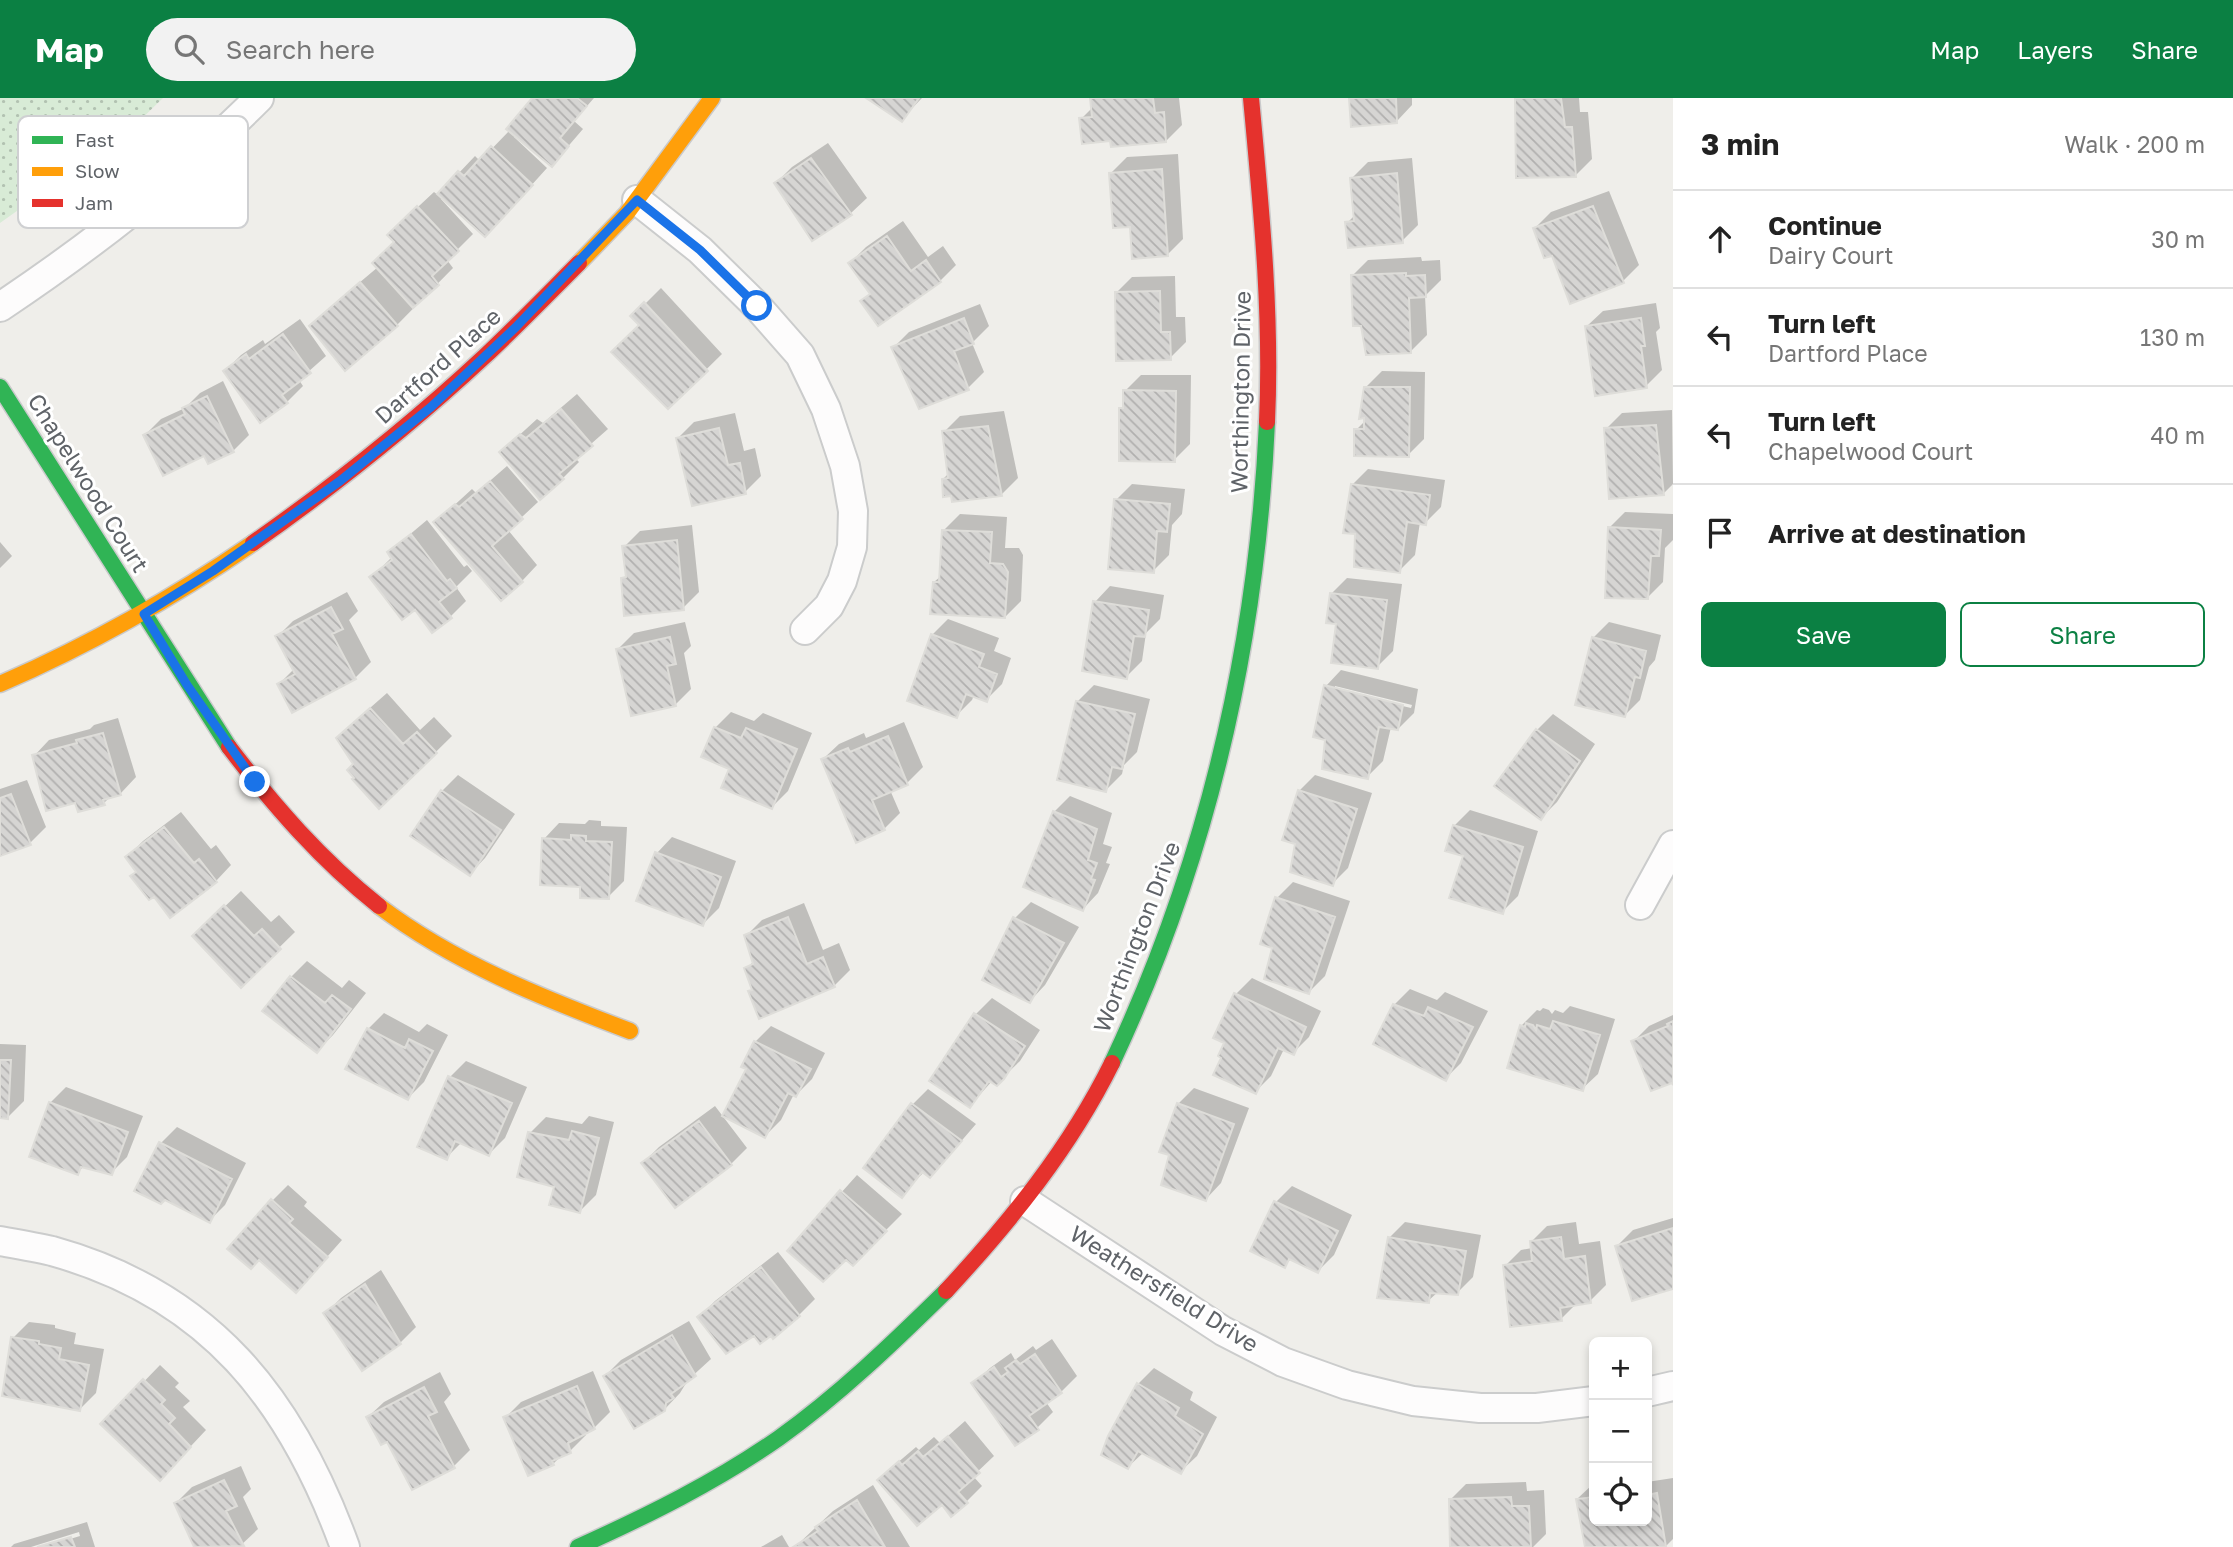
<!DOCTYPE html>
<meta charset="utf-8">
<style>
:root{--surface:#fff;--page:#f2f2f2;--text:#222;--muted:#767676;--line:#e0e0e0;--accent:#0b8043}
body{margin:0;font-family:"Golos Text",sans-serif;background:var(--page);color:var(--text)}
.controls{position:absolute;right:21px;bottom:21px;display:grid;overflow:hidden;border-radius:10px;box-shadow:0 4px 10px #0003}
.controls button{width:63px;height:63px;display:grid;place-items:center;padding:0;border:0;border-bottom:2px solid var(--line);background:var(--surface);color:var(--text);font:35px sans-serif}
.stop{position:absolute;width:21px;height:21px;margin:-16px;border:5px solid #1a73e8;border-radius:50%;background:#fff}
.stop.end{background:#1a73e8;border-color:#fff;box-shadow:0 2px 7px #0008}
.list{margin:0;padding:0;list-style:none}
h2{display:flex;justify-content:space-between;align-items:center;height:91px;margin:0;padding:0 28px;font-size:30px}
h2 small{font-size:23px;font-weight:400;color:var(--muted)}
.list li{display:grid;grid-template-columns:46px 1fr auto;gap:21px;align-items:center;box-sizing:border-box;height:98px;padding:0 28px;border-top:2px solid var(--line)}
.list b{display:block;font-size:26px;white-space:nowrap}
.list p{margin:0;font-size:23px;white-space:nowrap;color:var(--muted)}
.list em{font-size:23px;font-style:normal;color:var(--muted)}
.actions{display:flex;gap:14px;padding:21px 28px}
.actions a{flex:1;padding:16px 0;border:2px solid var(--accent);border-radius:10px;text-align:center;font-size:24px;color:var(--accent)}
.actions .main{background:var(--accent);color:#fff}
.icon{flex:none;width:38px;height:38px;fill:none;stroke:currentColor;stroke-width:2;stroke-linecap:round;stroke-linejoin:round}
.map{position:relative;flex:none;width:1673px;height:1449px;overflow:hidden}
header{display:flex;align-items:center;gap:42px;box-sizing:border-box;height:98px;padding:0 35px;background:var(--accent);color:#fff}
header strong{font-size:33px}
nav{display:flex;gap:38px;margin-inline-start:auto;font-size:24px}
.search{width:490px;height:63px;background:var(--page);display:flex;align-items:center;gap:18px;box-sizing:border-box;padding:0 24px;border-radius:38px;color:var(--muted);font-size:26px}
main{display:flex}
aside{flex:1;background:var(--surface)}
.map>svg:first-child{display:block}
.grass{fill:url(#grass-dots)}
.shadow{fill:#0003;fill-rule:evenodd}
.building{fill:url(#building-back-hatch);stroke:#deddd9;stroke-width:2}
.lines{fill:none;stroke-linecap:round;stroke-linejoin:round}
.street-casing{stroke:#cbcccc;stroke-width:32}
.fast-casing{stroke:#cacacb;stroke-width:19}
.slow-casing{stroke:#cacacb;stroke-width:19}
.jam-casing{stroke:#cacacb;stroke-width:19}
.street{stroke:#fdfcfc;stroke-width:28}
.fast{stroke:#30b455;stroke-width:16}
.slow{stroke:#ff9f0a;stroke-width:16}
.jam{stroke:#e5322d;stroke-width:16}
.route{stroke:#1a73e8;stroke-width:9}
.labels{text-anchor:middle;stroke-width:6;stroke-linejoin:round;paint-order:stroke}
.street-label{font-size:23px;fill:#5f6368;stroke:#fff}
.key{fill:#fff;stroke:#cfd0d2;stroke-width:2}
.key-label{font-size:19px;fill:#5f6368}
</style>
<header>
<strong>Map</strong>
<div class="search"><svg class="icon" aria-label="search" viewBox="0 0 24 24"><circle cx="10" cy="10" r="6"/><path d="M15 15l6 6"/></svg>Search here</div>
<nav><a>Map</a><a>Layers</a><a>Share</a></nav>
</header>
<main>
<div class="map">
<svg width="1673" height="1449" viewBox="0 0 1673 1449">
<defs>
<pattern id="grass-dots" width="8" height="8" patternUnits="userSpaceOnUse" patternTransform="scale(1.75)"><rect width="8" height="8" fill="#d8ebd6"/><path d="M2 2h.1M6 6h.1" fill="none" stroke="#b2c2b1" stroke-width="1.8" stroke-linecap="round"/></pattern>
<pattern id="building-back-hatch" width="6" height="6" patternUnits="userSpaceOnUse" patternTransform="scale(1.75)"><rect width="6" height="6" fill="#d6d5d3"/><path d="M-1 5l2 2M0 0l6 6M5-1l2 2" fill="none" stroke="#b1b0af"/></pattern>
</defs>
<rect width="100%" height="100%" fill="#efeeea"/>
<path class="grass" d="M0,0H163L128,34L0,125Z"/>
<path class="shadow" d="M534,0H594L574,23L583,31L552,67L516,37L514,39L547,70L501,121L443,99L441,101L473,136L447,162L453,170L397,227L346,271L327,212L378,169L396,144L405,121L434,94L438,97L475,58L480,63L510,32Z
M870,0H922L901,22Z
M1092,0H1179L1182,27L1166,43L1112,41L1081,21L1093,9Z
M1351,0H1412V7L1397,23Z
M1517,0H1579L1580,14H1588L1592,61L1576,77Z
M828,45L867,100L851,115L812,141L776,85L792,69Z
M1178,56L1183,141L1167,157L1131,127L1111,75L1127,59Z
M1412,60L1418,127L1402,143L1347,125L1356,116L1352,80L1368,64Z
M1609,93L1639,167L1623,183L1553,156L1535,130L1551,114Z
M903,123L928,159L943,148L956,167L940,183L862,203L871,194L850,165L866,149Z
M1421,159L1422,163L1440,162L1441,182L1425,198L1427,237L1411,253L1352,178L1368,162Z
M1175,178L1176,219H1185L1186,244L1170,260L1116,195L1132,179Z
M661,190L722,256L668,309L641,227L633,218Z
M1656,205L1660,230L1656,234L1662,272L1646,288L1587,228L1603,213Z
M980,206L989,228L972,245L984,274L968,290L893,250L909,234Z
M300,221L326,258L299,282L303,288L287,304L225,273L241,257L263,242L265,246Z
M1382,273L1425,274L1424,341L1408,357L1356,332L1366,322V289Z
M1141,277H1191L1190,346L1174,362L1121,310L1125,307V293Z
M223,283L249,337L233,353L205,356L145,337L161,321L185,310L200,295Z
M577,296L608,331L575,360L579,364L563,380L501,354L537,321L543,325Z
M1672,312L1673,386L1663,396L1606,331L1622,315Z
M1004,313L1018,380L1002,396L953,402L943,381L949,375L944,334L960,318Z
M735,315L744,353L755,350L761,378L745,394L678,340L694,324Z
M507,368L538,404L508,432L537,467L522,483L436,424L472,391L476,395Z
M1368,371L1445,382L1441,409L1425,425L1420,424L1415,457L1399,473L1357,435L1352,387Z
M1132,386L1185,391L1182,416L1172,427L1169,457L1153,473L1116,402Z
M1625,414L1673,416V442L1665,450L1663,484L1647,500L1609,430Z
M960,416L1007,419L1005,450H1019L1023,457L1021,503L1005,519L934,484L941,478L944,432Z
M427,422L464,469L467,467L472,473L456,489L466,503L450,519L372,479L392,459L389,454Z
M692,427L699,494L683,510L623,481L627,476L624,449L640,433Z
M0,444L12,458L0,470Z
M1347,480L1402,486L1393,553L1377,569L1338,525L1331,496Z
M1110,488L1164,497L1160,521L1146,535L1142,563L1126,579L1095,504Z
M347,494L358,513L349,522L371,564L355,580L279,586L294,571L277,539L293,523Z
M948,521L999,540L994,553L1011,560L1002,586L986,602L974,597L972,602L956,618L932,537Z
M685,524L691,548L684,555L691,591L675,607L618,551L634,535Z
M1609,524L1661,537L1655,562L1649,569L1640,602L1624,618L1593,540Z
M1341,572L1418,591L1414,615L1398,631L1391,629L1383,663L1367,679L1327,640L1326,588ZM1335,588L1412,607L1411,610L1335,592Z
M1094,587L1150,601L1137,654L1124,667L1122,676L1106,692L1060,681L1078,603Z
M387,595L420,632L434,619L452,638L380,709L355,666L354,624Z
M731,614L754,623L763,615L812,635L788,693L772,709L731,670L715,630Z
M1553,616L1595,646L1557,704L1541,720L1537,632Z
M118,620L136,679L121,695L112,697L104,705L77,703L34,658L49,642L90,631L94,627Z
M904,624L923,669L907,685L890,692L900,715L884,731L823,661L839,646L864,635L866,640Z
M458,677L515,716L485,760L470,776L442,693Z
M1315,677L1372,695L1348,770L1332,786L1297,745L1299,693Z
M27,682L46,729L30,745L0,756V691Z
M1070,698L1112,715L1103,746L1112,749L1106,765L1110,766L1098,795L1083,811L1054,714Z
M1470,712L1538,733L1518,798L1502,814L1465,757L1454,728Z
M181,714L211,751L216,747L231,767L216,783L127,759L143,743Z
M589,722L601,723V728L627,729L624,783L608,799L582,787L544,741L559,725L585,726Z
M672,739L736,763L719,810L703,826L657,755Z
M1293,784L1350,803L1325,878L1309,894L1274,848L1277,800Z
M241,793L271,824L279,817L295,834L241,887L194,838Z
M1031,804L1079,829L1045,887L1030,903L1015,820Z
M804,805L823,852L839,845L850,872L834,888L754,890L746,871L754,863L746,838L762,822Z
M307,863L342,890L349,882L366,895L333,937L317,953L291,879Z
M1252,880L1321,913L1309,939L1293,955L1284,951L1271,978L1255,994L1224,959L1236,896Z
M1410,891L1437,902L1445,894L1488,913L1461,965L1445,981L1394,907Z
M992,900L1040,932L1020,963L996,986L992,983L970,1008L932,983L976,916Z
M1570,908L1615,921L1598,976L1582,991L1521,928L1537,912L1540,913L1543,910L1549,912L1552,916L1555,912L1563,915Z
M384,915L419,934L427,926L448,937L424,984L408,1000L368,931Z
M1673,917V983L1633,944L1649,928Z
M771,928L825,955L812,981L796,997L794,996L781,1022L765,1038L748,970L743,968L755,944Z
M0,946L26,947L24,1003L8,1019H0Z
M466,963L527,989L505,1040L489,1056L462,1044L446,1060L450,979Z
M66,989L143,1018L127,1059L111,1075L84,1068L77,1075L50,1005Z
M1194,990L1249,1010L1221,1085L1206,1101L1172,1056L1178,1006Z
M928,991L976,1026L945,1062L924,1074L901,1098L913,1006Z
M715,1008L747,1050L731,1066L643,1065L659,1049Z
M589,1018L614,1024L596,1097L580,1113L556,1088L530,1035L546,1019L582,1026Z
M177,1029L246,1065L225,1107L209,1123L165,1100L136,1092L161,1045Z
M857,1077L902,1116L853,1165L846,1159L789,1153Z
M288,1087L307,1104L304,1108L342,1142L311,1177L272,1103Z
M1292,1088L1352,1117L1334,1157L1318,1173L1292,1160L1284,1168L1276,1104Z
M1673,1120V1189L1617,1148L1633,1132Z
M1405,1124L1481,1137L1473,1179L1457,1195L1438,1194L1428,1203L1389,1140Z
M1576,1124L1579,1146L1600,1143L1606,1187L1590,1203L1577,1205L1561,1221L1505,1168L1521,1152L1532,1150L1531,1144L1547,1128Z
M778,1154L815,1201L799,1217L754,1235L699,1219L715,1203Z
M381,1172L416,1229L400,1245L325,1216L341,1200Z
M689,1223L711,1261L688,1282L680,1295L664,1312L605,1278L621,1262Z
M29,1224L55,1227V1230L76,1235L74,1246L104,1251L96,1295L80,1311L13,1240Z
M1052,1241L1077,1278L1061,1294L1046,1304L1053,1314L1037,1330L974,1285L990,1270L1011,1255L1015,1262L1033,1248L1036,1252Z
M160,1267L179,1285L175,1289L190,1303L183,1309L206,1332L175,1365L103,1326Z
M1154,1270L1193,1294L1190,1302L1217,1319L1197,1358L1181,1373L1144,1354L1128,1369L1138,1286Z
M593,1273L610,1314L594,1330L585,1335L586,1337L570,1353L563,1356L553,1366L505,1320L521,1304Z
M440,1274L451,1296L444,1304L470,1352L454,1368L413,1390L388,1342L368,1319L384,1304Z
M965,1323L994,1358L973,1378L982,1388L966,1404L896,1366L916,1349L919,1352L934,1339L940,1345Z
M241,1368L251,1391L243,1399L258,1431L239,1449H196L176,1405L192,1389Z
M1673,1380V1441L1665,1449H1586L1577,1401L1593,1386L1594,1423H1647V1384Z
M1526,1384L1527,1393L1544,1392L1546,1436L1533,1449H1452L1450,1402L1466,1386Z
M873,1387L910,1449H795L833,1413Z
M87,1424L95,1449H43L80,1438L79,1434L31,1449H11L14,1446Z
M782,1437L789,1449H761Z"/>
<path class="building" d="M532,0H577L587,8L560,40L569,48L552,69L506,31Z
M866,0H919L902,24Z
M1090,0H1153L1155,15L1164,14L1166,44L1111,49L1110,43L1082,46L1079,20L1092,19Z
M1349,0H1396L1397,25L1351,29Z
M1515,0H1561L1565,29H1572L1576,79L1516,80Z
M491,48L533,87L485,139L437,96L458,73L464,78Z
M811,60L852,117L812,143L774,85Z
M1162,71L1168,158L1132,161L1130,129L1113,130L1109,75Z
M1397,75L1403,145L1348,150L1345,124L1354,123L1350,80Z
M417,108L459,153L432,178L439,187L413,210L372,165L394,144L387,137Z
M1593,108L1624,185L1570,206L1552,158L1544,160L1533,130Z
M887,138L911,173L926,162L941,184L878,228L860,203L870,196L848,165Z
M1406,175V178L1425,177L1426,199L1409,200L1411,255L1366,257L1361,228H1353L1351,177Z
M360,184L398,228L345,273L309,228Z
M1160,193L1161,234H1170L1171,262L1116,263L1115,194Z
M644,204L708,273L668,311L611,254L639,227L630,218Z
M964,220L974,246L954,253L969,292L919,311L891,249Z
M1641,220L1645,248H1641L1647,290L1595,298L1585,228Z
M283,236L311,275L282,297L288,305L260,325L223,273L246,256L249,261Z
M1364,289H1410L1409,359L1354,358V331H1364V320L1359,321Z
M1123,292L1176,293L1175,364L1119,363V310H1123Z
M207,298L234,354L208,366L204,358L163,378L143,337L185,316L182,310Z
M561,311L593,348L559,376L564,381L540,402L499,354L520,336L526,340Z
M1656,327L1664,397L1609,401L1604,330Z
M988,328L1002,398L952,404L951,398L943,399L942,381L948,380L942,333Z
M719,330L728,367L740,365L746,396L692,408L676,340Z
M490,383L523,421L492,448L523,484L501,503L433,424L455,406L459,409Z
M1351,386L1430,397L1426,427L1407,424L1400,475L1354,469L1355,436L1343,435Z
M1114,401L1170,406L1167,434L1157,433L1154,475L1108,471Z
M1608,429L1661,432L1659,458H1651L1648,501L1605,500Z
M942,432L992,434L990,465L1003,466L1008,474L1005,520L930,516L933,484H939Z
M411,436L447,483L450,481L457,490L439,504L452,520L432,535L415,512L402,522L369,479L392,462L387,454Z
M677,442L684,512L624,518L621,480L626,479L622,448Z
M1330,495L1387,502L1378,571L1331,565L1336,526L1326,525Z
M1093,503L1149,512L1145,539L1134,538L1127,581L1082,573Z
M331,509L343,531L332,536L356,581L292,615L277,586L295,576L275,538Z
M931,536L984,556L979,569L997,576L987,604L966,596L957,620L907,603Z
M670,539L676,566L667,568L676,608L631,618L616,551Z
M1592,539L1646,553L1640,580L1635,579L1625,619L1575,607Z
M1324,587L1403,607L1398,632L1379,629L1368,681L1322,671L1325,642L1313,639Z
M1076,603L1135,616L1122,671L1112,669L1106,694L1057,682Z
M370,610L403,646L417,634L437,655L379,711L352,681L354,680L347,672L353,666L336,640Z
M714,629L741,640L746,630L797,651L772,711L721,690L729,671L701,659Z
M1536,631L1580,663L1541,722L1494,688Z
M103,635L121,697L103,702L105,707L78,714L75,705L46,713L32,657L77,645L76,642Z
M888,638L908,687L872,702L885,732L856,745L821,661L848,650L850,654Z
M441,692L501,732L470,778L410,738Z
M1298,692L1357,711L1333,788L1290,774L1295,746L1282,742Z
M11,696L31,747L0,758V700Z
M1053,713L1097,731L1088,762L1097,765L1091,781L1095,782L1083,813L1023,789Z
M1453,727L1523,749L1503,816L1449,800L1463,758L1445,753Z
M164,729L194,765L199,761L217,784L170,820L154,799L149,802L130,778L136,774L125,759Z
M571,737L586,738V743L612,744L609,801L580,800V789L540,787L542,740L571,742Z
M655,754L721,779L703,828L636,803Z
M1275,799L1335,819L1309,896L1264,881L1272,850L1260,846Z
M224,807L254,838L262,831L281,851L241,890L192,838Z
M788,819L807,866L823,859L835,889L759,921L748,893L752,892L744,870L753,866L744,837Z
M1013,819L1064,845L1030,905L982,882Z
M290,878L325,905L332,897L351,911L317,955L262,913Z
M1234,895L1306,929L1294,957L1278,950L1256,996L1213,977L1221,960L1218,958L1224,945L1213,940Z
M1393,906L1424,918L1428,909L1473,929L1446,983L1373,946Z
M974,915L1025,948L1004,981L997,988L989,983L970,1010L929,983Z
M1553,923L1600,937L1583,993L1507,970L1520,927L1525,929L1526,925L1533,927L1536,932L1537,927L1550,931Z
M1673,923V987L1672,985L1651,993L1631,943L1668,928L1667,926Z
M367,930L405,950L409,941L433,953L408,1002L345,971Z
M754,943L811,971L796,999L788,995L765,1040L722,1018L746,971L741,969Z
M0,962H11L8,1021L0,1020Z
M448,978L512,1005L489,1058L455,1043L447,1062L417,1049Z
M49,1004L128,1034L112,1077L81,1069L78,1077L29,1059Z
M911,1005L962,1043L930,1080L922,1074L902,1100L863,1070Z
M1177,1005L1234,1026L1206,1103L1161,1087L1169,1057L1159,1054Z
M699,1023L732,1067L675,1110L641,1065Z
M572,1033L599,1040L580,1115L549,1107L554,1089L517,1079L528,1034L569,1042Z
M159,1044L232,1081L210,1125L165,1102L161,1106L134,1093Z
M840,1092L887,1133L853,1168L846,1162L823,1184L787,1153Z
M271,1101L293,1121L289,1125L328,1159L296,1195L259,1162L251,1171L227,1151Z
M1274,1103L1338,1133L1318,1175L1289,1161L1285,1170L1250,1153Z
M1673,1130V1191L1632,1203L1615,1148Z
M1388,1139L1466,1153L1458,1197L1430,1195L1429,1205L1377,1200Z
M1561,1139L1564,1161L1585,1158L1591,1205L1560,1210L1562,1223L1510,1229L1503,1167L1532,1163L1530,1143Z
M761,1169L800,1218L773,1241L771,1238L760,1246L754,1238L726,1256L697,1219Z
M365,1186L401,1246L362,1273L323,1215Z
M672,1237L696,1278L671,1296L674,1300L666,1305L665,1313L634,1331L603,1278Z
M11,1239L39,1243V1246L61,1250L59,1261L89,1267L80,1313L2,1298Z
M1035,1256L1062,1295L1029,1318L1039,1332L1015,1348L971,1285L994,1269L1001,1279L1008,1274L1005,1270L1016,1262L1020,1266Z
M143,1281L165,1302L161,1306L175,1320L169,1326L191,1349L160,1383L100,1326Z
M1137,1285L1179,1310L1175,1318L1203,1336L1181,1376L1138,1353L1128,1371L1101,1357L1108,1338Z
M577,1288L595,1331L568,1345L571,1355L552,1363L554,1367L528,1378L503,1319Z
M424,1289L437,1314L428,1318L455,1370L412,1392L387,1344L381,1347L366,1319Z
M948,1338L980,1375L958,1394L968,1405L951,1419L942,1407L917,1428L877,1382L899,1363L902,1367L918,1353L923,1359Z
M224,1382L237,1408L226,1413L244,1448L194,1449L174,1405Z
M1657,1395L1666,1449H1585L1576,1401L1594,1399V1423H1647V1397Z
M1511,1399L1512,1408H1529L1531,1449H1450L1449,1401Z
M857,1402L885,1449H793L818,1433L815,1429Z
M71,1439L75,1449H37Z"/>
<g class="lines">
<defs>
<path id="street" d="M637,102L700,152L757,208L800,257L826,311L845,368L853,413L852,449L842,483L829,508L805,532
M0,209C93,147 180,79 259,0
M1640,807L1673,747
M1025,1103L1223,1233L1283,1264L1347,1287L1413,1303L1480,1310H1537L1594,1303
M0,1143C17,1146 35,1149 52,1153C210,1197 291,1301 345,1449
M1647,1294L1673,1288"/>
<path id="fast" d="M0,289L229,649
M1112,965C1207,763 1257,547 1267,324
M578,1449C647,1418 716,1384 779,1340C839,1297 893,1245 946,1193"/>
<path id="slow" d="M579,165L627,115L712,0
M0,586C89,547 173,500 253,445
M379,808C454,865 543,900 630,933"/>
<path id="jam" d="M1251,0C1261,108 1272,215 1267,324
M253,445C334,388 412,326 485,258C517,228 548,196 579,165
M229,649C274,708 321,762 379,808
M946,1193C1010,1124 1070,1050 1112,965"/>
</defs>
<use href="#street" class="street-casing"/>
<use href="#fast" class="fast-casing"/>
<use href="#slow" class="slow-casing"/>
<use href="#jam" class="jam-casing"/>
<use href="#street" class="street"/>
<use href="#fast" class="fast"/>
<use href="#slow" class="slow"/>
<use href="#jam" class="jam"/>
</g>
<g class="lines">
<path class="route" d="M255,684L187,587L144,516L213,473L340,383L431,309L516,229L637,102L700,152L757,208"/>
</g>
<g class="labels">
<g class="street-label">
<text transform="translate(438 268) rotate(-42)" y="8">Dartford Place</text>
<text transform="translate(1241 294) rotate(-89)" y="8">Worthington Drive</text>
<text transform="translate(88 385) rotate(58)" y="8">Chapelwood Court</text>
<text transform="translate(1137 839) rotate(-69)" y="8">Worthington Drive</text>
<text transform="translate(1164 1191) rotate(32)" y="8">Weathersfield Drive</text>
</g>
</g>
<rect x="18" y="18" width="230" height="112" rx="10" class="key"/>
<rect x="32" y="38" width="31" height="8" fill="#30b455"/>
<rect x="32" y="69" width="31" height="9" fill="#ff9f0a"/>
<rect x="32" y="101" width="31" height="8" fill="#e5322d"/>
<g class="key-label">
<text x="75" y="49">Fast</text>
<text x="75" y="80">Slow</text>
<text x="75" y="112">Jam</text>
</g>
</svg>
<div class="controls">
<button>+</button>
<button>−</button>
<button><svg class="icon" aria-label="locate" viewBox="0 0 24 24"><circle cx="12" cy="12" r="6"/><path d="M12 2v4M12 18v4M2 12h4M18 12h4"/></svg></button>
</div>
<div class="stop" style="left:757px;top:208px"></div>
<div class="stop end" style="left:255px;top:684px"></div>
</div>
<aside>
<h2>3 min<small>Walk · 200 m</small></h2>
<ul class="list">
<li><svg class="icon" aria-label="ahead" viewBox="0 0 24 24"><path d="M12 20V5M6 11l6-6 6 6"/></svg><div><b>Continue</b><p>Dairy Court</p></div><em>30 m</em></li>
<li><svg class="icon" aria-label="left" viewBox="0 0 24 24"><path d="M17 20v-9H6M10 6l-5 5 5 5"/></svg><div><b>Turn left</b><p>Dartford Place</p></div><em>130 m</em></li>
<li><svg class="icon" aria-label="left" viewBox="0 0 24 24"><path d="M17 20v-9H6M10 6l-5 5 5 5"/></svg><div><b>Turn left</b><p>Chapelwood Court</p></div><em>40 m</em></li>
<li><svg class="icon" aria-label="arrive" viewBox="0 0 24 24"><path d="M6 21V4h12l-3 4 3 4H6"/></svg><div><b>Arrive at destination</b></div></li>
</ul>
<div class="actions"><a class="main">Save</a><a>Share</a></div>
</aside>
</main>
